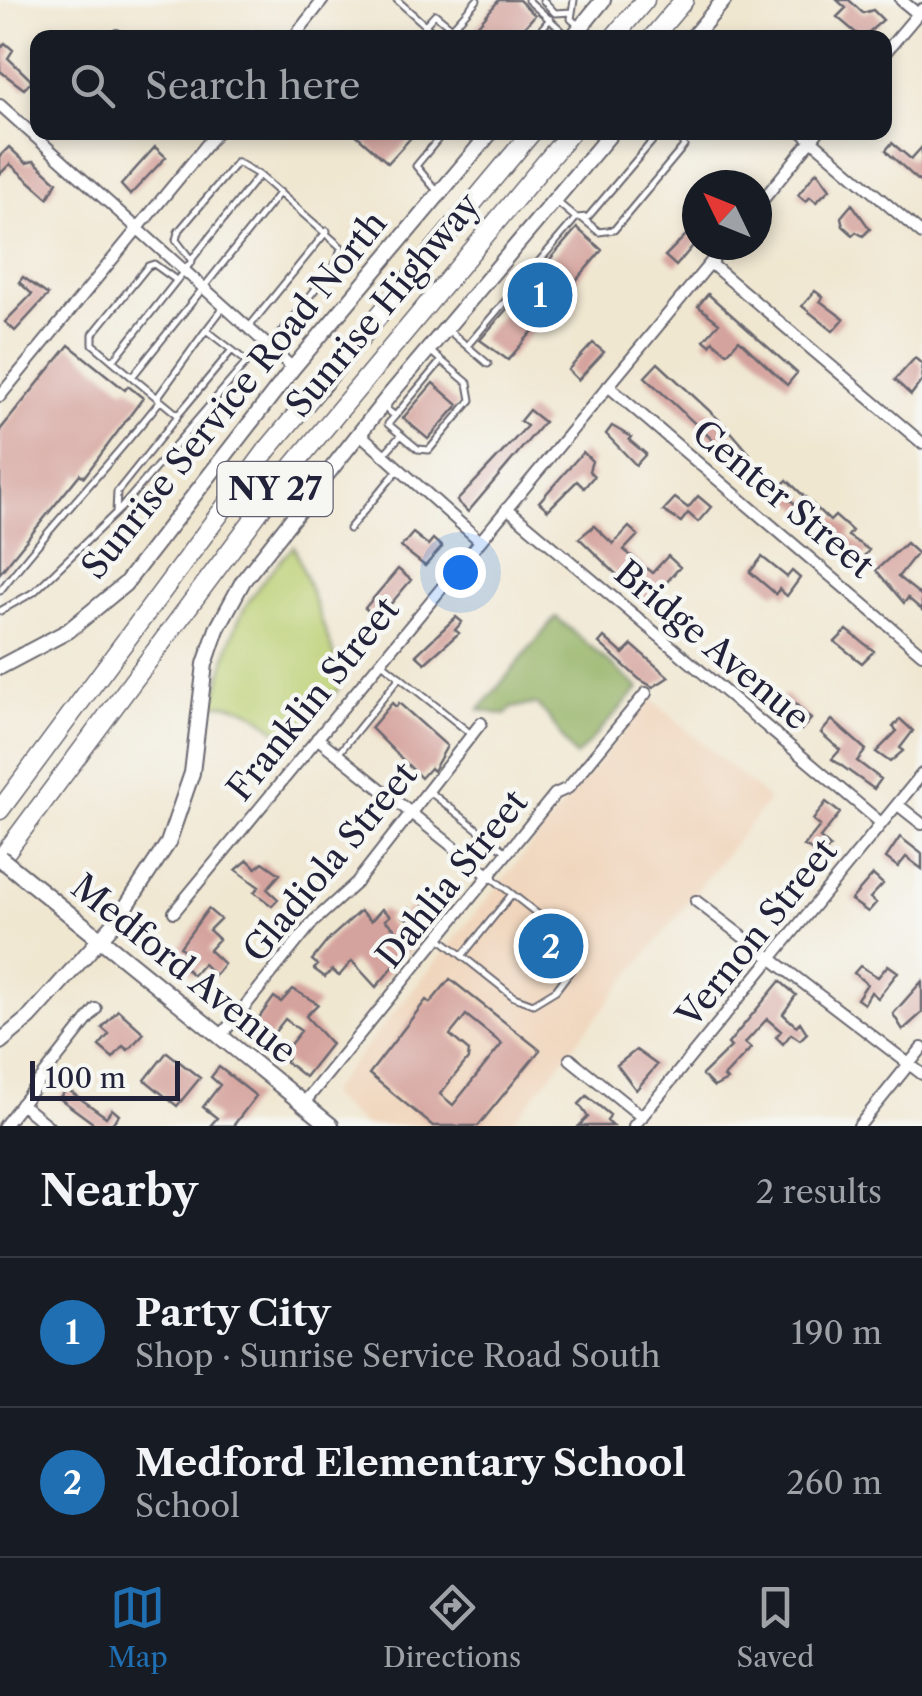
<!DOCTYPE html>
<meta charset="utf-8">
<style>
:root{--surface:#171b24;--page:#20242c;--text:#f1f3f6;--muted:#9ea1a6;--line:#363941;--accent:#1f6fb2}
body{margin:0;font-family:"Libre Caslon Text",serif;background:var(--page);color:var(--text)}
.compass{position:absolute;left:682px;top:170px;width:90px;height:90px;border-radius:50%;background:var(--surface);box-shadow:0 5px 15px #0003;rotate:313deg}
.scale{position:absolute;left:30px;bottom:25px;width:150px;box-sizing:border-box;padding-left:10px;border:5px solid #22223b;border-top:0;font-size:28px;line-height:35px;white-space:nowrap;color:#22223b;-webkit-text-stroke:8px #f6f6f2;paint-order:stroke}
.you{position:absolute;left:460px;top:572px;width:35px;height:35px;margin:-25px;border:8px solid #fff;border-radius:50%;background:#1a73e8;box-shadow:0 0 0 15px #1a73e833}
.badge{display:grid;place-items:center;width:65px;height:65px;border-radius:50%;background:var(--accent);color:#fff;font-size:32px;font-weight:700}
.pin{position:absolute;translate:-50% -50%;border:5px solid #fff;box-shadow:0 2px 10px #0006}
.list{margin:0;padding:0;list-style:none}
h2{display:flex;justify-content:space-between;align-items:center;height:130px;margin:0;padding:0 40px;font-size:42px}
h2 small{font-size:32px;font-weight:400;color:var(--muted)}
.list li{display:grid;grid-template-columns:65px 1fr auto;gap:30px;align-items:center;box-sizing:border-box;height:150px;padding:0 40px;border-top:2px solid var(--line)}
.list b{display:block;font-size:38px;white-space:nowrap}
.list p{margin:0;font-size:32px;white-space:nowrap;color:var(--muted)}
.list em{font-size:32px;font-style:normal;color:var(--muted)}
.icon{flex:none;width:55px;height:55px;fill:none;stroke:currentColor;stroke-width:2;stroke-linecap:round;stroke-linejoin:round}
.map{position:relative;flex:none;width:922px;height:1126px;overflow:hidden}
.search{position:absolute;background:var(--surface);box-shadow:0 5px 15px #0003;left:30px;right:30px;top:30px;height:110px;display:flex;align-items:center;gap:25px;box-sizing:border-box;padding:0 35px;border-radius:20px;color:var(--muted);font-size:38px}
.sheet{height:430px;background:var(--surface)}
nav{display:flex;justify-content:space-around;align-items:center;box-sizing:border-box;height:140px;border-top:2px solid var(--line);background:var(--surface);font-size:28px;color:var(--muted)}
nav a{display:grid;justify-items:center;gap:5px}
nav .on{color:var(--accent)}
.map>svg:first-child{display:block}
.built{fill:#f0d5bc}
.green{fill:#bcd074;stroke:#6f7958;stroke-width:2.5}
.forest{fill:#95b266;stroke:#5c6a50;stroke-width:2.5}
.building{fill:#d5a39d;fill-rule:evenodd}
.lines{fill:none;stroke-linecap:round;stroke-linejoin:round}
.service-casing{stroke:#6a6770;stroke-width:9}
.minor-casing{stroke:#6a6770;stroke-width:14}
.secondary-casing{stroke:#6a6770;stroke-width:18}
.primary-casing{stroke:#6a6770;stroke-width:19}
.motorway-casing{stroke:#6a6770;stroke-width:21}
.service{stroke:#fff;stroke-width:5}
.minor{stroke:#fff;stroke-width:10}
.secondary{stroke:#fff;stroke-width:14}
.primary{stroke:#fff;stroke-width:15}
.motorway{stroke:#fff;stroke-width:18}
.primary-bridge-casing{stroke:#6a6770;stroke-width:19;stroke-linecap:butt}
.primary-bridge{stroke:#fff;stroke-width:15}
.labels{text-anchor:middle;stroke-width:9;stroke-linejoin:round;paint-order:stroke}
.shield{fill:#f6f6f2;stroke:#626272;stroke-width:2.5}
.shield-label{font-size:32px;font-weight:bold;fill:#22223b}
.street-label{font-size:35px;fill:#22223b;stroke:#f6f6f2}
</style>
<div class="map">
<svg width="922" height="1126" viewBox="0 0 922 1126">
<rect width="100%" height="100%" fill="#f6f6f2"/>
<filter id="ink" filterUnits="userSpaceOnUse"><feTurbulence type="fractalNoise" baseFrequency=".01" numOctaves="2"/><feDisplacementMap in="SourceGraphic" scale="20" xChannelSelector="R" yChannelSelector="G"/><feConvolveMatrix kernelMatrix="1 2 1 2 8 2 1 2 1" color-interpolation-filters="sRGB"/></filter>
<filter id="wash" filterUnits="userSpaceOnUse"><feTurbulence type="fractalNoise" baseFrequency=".0048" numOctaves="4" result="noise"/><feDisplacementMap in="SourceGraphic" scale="40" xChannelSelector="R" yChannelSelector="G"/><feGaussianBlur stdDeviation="2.25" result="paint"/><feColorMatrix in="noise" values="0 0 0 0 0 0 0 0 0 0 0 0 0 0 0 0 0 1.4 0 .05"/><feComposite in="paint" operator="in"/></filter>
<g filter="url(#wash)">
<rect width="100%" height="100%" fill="#f0e7d1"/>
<path class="built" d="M651,699L769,800L510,1126H365L330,1097V1091Z"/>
<path class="green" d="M294,546L344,682L292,745C266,721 251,703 214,704C233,626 237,605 294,546Z"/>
<path class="forest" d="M556,617L639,688L576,757C561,741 552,715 535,704L512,708L505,715L479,710Z"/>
<g id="blocks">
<path class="building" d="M499,0H519L535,15L515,38H467Z
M837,0H849L863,13L873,10L883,20L862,38L837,17L846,8Z
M5,43L13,50L8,58L32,81L24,89L0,71V49Z
M353,132H416L388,163Z
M892,143L911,159L922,147V184L889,154L886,150Z
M9,147L26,163L34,161L57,182L48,198L10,164L0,174V156Z
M155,147L166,157L130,195L121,185Z
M817,171L830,189L816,202L810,197L806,202L798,195Z
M852,204L870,229L863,236L856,232L853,235L843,226L841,217Z
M697,224V241L676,266L665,256Z
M577,228L602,250L508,360L480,340Z
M23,277L48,295L15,331L5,322L32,294L19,282Z
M815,291L823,297L820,301L844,319L833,331L802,306Z
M708,294L797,373L787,385L739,340L727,353L713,341L710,345L704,340L719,323L698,306Z
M593,343L604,352L578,380L568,370Z
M69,345L125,390L128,386L143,398L84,477L80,474L0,573V430Z
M915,358L922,364V380L911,395L895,380Z
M658,363L727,427L750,454L745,459L735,461L645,377Z
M433,383L458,405L428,439L403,418Z
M529,410L544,422L468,512L457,501L527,426L520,421Z
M612,426L631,437L629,440L646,454L636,465L606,434Z
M583,452L592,461L589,471L594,476L584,488L577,481L548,510L539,502Z
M787,480L830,521L835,516L852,531L848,536L869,550L856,566L831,539L834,537L782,493L779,488Z
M698,496L711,507L698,522L688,513L681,522L663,511L675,498L688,508Z
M594,526L613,544L629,527L638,535L624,550L652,573L668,556L680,567L658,592L665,598L654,611L579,538Z
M413,533L428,545L433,539L442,547L425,566L401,547Z
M906,543L917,553L898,577L922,596V610L908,598L904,603L876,570Z
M762,557L787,577L792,571L800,578L787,596L779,589L776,594L750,572Z
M398,569L411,580L378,619L365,608Z
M456,617L462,622L455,630L459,633L425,663L416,655Z
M847,630L874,651L862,663L835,642Z
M604,637L623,654L632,645L669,677L653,687L639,679L599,643Z
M785,694L811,719L801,730L774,711Z
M392,703L396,707L399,703L447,746L433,771L430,768L421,778L371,728Z
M900,719L913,731L900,748L903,751L890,762L876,752L897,731L893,727Z
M832,720L866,750L857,761L881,779L874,789L832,759L840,750L821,733Z
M826,802L840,813L820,838L830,847L823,856L804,846L820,826L813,820Z
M900,837L922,854V869L906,857L898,867L886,858Z
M248,860L256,868L263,862L280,874L267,889L278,899L272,906L254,892L259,887L236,870Z
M873,875L883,884L870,898L876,903L868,912L851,900Z
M435,891L448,904L406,938L413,944L376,987L352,961L339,976L332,970L325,977L314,969L318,965L312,960L329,939L360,911L371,921L382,909L390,916L385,920L399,933L410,921L403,916L409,908L417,914Z
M208,909L220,919L209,930L219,939L209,950L224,964L215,975L203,964L193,975L178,962L187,953L180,947Z
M888,965L898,972L878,998L871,992L864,1004L857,999L867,984L854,973L860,966L878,977Z
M450,979L540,1050L478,1126H433L369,1074L426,1000L430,1003ZM466,1015L502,1044L453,1105L440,1094L468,1059L469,1051L450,1035Z
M780,981L796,995L783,1014L796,1026L800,1022L807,1033L800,1040L791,1034L783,1044L776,1037L781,1031L767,1019L745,1043L751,1048L724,1077L727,1080L714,1087L702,1075L731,1047L728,1044Z
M922,981V1013L903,1030L893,1014Z
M293,989L318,1004L306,1016L331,1044L305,1077L285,1061L288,1058L283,1053L301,1031L285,1019L264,1046L248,1033L274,997L281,1002Z
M118,1010L144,1033L128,1050L123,1046L113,1058L99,1046L109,1034L102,1028Z
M636,1050L657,1065L636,1090L617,1065Z
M167,1052L200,1078L177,1106L145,1080Z
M219,1067L256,1096L233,1126H210L217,1118L203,1107L220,1085L211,1077Z
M67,1089L106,1117L112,1109L119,1115L110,1126H97L59,1098Z
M587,1096L610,1115L607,1121L613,1126H579L588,1117L579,1104Z"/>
</g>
</g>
<g filter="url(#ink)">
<use href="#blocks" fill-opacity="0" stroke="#6a6770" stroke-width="2.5"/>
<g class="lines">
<defs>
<path id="service" d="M397,0L425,25L435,14L452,28L477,0
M528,0L570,38
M543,0L555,13L572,12
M574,0L571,19L578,25
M425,25L438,38
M534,38L550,19
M437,191L416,166L444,132
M556,201L576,218
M582,218L599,232L614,230L684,146L677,132
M192,259L259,175
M223,308L206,330L232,350L178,415L132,377L280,192
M249,327L327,231
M448,330L488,364
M467,346L576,218L588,217L660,132
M113,361L93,344V334L148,266L154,264L176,280
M132,377L113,361L192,261L176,240L178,232L237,162L259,175L341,247L338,260L270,347
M157,398L206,330
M384,407L395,416L441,361
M395,416L388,424L418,449L429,450L471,400L468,383L430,351
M384,454L401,435
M116,513L117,492L177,417
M349,529L398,470
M0,591C51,525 109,466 160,401
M0,611L34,592L121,508L247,362L232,350
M382,663L471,734
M338,754L400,677
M430,792L508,853
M441,939L514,997L533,1004L556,990L574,966L569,939L492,878
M462,956L512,894"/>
<path id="minor" d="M901,0L918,14
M117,35L119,38
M293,38L323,0
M884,54L922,9
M0,105L293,368
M802,132L922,234
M757,207L818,132
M710,263L922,443
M608,386L922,654
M0,396L217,132
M359,433L479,540
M507,508L881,823
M317,738L491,877
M898,805L922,824
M696,901L922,1074
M174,912L725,245
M220,1037L313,922L356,883L481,723
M570,1059L642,1117
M21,1104L48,1126
M303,1104L555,794L568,788L646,693
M4,1126L96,1009
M634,1126L922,774
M859,1126L922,1048"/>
<path id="secondary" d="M572,38L603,0
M692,38L724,0
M0,667L68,631L125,584L293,368L491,132
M0,1042L30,1017L118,919L168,843L192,773L205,664L217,629L243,581L388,397L612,132"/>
<path id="primary" d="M41,891L331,1126"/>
<path id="motorway" d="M613,38L645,0
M652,38L684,0
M0,810L267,450L532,132
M0,860L293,466L571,132"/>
</defs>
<use href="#service" class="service-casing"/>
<use href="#minor" class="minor-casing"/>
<use href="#secondary" class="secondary-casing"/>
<use href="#primary" class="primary-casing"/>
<use href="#motorway" class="motorway-casing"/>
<use href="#service" class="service"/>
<use href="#minor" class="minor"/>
<use href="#secondary" class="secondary"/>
<use href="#primary" class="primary"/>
<use href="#motorway" class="motorway"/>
<defs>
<path id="primary-bridge" d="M0,858L41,891"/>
</defs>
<use href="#primary-bridge" class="primary-bridge-casing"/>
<use href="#primary-bridge" class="primary-bridge"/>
</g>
</g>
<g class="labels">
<rect class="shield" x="217.5" y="462" width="115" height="54" rx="8"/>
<g class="shield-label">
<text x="275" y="500">NY 27</text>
</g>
<g class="street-label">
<text transform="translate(383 305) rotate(-50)" y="12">Sunrise Highway</text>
<text transform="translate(234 395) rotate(-51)" y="12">Sunrise Service Road North</text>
<text transform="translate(783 499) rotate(40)" y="12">Center Street</text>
<text transform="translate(712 645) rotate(40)" y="12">Bridge Avenue</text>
<text transform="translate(313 699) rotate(-51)" y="12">Franklin Street</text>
<text transform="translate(330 862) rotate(-50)" y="12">Gladiola Street</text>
<text transform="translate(452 879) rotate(-51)" y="12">Dahlia Street</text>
<text transform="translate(757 933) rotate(-51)" y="12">Vernon Street</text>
<text transform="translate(184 969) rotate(39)" y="12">Medford Avenue</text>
</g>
</g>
</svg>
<svg class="compass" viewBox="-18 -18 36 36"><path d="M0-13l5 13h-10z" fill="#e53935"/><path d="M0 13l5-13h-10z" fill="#9ea1a6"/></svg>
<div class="scale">100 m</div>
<div class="you"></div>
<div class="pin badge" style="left:540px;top:295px">1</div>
<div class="pin badge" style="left:551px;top:946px">2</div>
<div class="search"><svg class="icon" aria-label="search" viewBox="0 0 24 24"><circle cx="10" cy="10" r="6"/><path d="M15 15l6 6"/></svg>Search here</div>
</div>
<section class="sheet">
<h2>Nearby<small>2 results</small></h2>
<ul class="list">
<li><span class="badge">1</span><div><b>Party City</b><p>Shop · Sunrise Service Road South</p></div><em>190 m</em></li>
<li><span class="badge">2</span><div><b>Medford Elementary School</b><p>School</p></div><em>260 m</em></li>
</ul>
</section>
<nav>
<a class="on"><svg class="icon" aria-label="map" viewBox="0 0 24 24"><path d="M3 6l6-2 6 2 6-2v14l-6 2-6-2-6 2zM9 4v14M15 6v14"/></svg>Map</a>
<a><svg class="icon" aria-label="directions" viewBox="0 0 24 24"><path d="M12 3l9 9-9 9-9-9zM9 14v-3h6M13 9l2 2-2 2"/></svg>Directions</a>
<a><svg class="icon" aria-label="saved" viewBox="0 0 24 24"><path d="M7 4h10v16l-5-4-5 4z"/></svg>Saved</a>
</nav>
